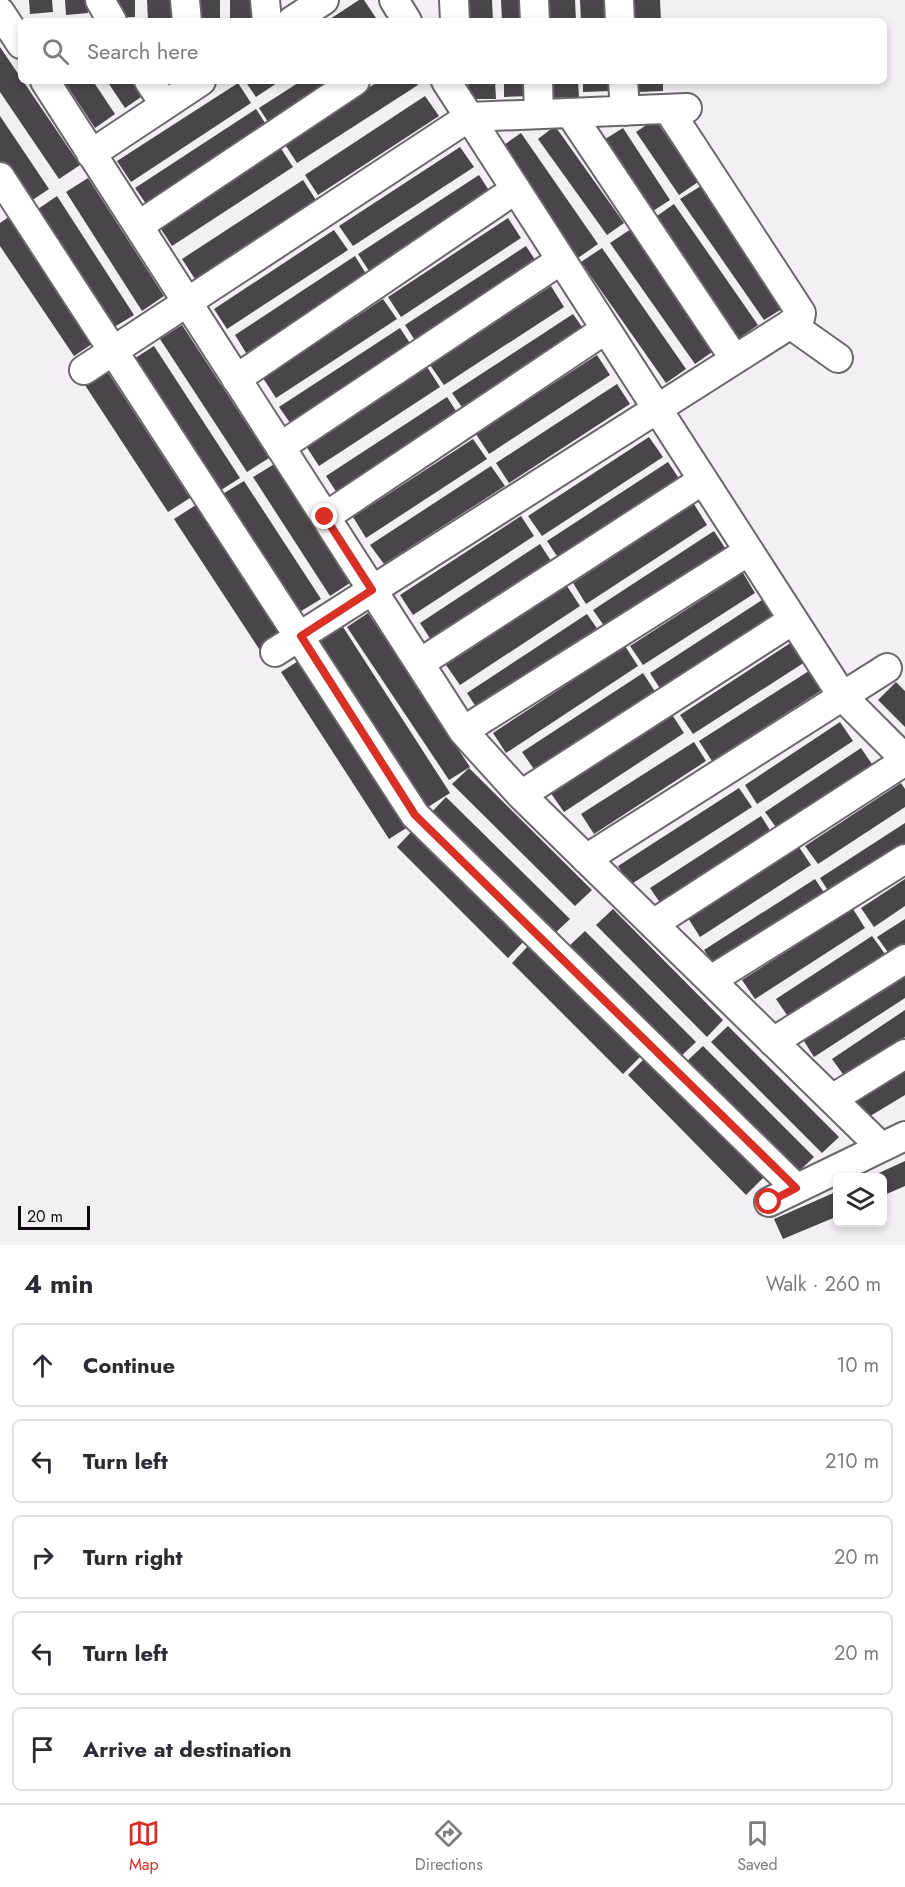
<!DOCTYPE html>
<meta charset="utf-8">
<style>
:root{--surface:#fff;--page:#f2f2f3;--text:#2b2b33;--muted:#7c7c81;--line:#e1e1e2;--accent:#d93025}
body{margin:0;font-family:Jost,sans-serif;background:var(--page);color:var(--text)}
.controls{position:absolute;right:18px;bottom:18px;display:grid;overflow:hidden;border-radius:9px;box-shadow:0 3px 9px #0003}
.controls button{width:54px;height:54px;display:grid;place-items:center;padding:0;border:0;border-bottom:2px solid var(--line);background:var(--surface);color:var(--text);font:30px sans-serif}
.scale{position:absolute;left:18px;bottom:15px;width:72px;box-sizing:border-box;padding-left:6px;border:3px solid #0c0b0c;border-top:0;font-size:16px;line-height:21px;white-space:nowrap;color:#0c0b0c;-webkit-text-stroke:4px #f3eff4;paint-order:stroke}
.stop{position:absolute;width:18px;height:18px;margin:-14px;border:4px solid #d93025;border-radius:50%;background:#fff}
.stop.end{background:#d93025;border-color:#fff;box-shadow:0 2px 6px #0008}
.list{margin:0;padding:0;list-style:none}
h2{display:flex;justify-content:space-between;align-items:center;height:78px;margin:0;padding:0 24px;font-size:26px}
h2 small{font-size:20px;font-weight:400;color:var(--muted)}
.list li{display:grid;grid-template-columns:39px 1fr auto;gap:18px;align-items:center;box-sizing:border-box;height:84px;margin:0 12px 12px;padding:0 12px;border:2px solid var(--line);border-radius:9px}
.list b{display:block;font-size:22px;white-space:nowrap}
.list em{font-size:20px;font-style:normal;color:var(--muted)}
.icon{flex:none;width:33px;height:33px;fill:none;stroke:currentColor;stroke-width:2;stroke-linecap:round;stroke-linejoin:round}
.map{position:relative;flex:none;width:905px;height:1245px;overflow:hidden}
.search{position:absolute;background:var(--surface);box-shadow:0 3px 9px #0003;left:18px;right:18px;top:18px;height:66px;display:flex;align-items:center;gap:15px;box-sizing:border-box;padding:0 21px;border-radius:9px;color:var(--muted);font-size:22px}
.sheet{height:558px;background:var(--surface)}
nav{display:flex;justify-content:space-around;align-items:center;box-sizing:border-box;height:84px;border-top:2px solid var(--line);background:var(--surface);font-size:16px;color:var(--muted)}
nav a{display:grid;justify-items:center;gap:3px}
nav .on{color:var(--accent)}
.map>svg:first-child{display:block}
.building{fill:#49454a}
.lines{fill:none;stroke-linecap:round;stroke-linejoin:round}
.minor-casing{stroke:#6a676b;stroke-width:32}
.minor{stroke:#fff;stroke-width:28}
.route{stroke:#d93025;stroke-width:8}
</style>
<div class="map">
<svg width="905" height="1245" viewBox="0 0 905 1245">
<rect width="100%" height="100%" fill="#f3eff4"/>
<path class="building" d="M29,0H52L53,12L30,14Z
M65,0H87L88,13L66,15Z
M112,0H135V17L112,18Z
M147,0H173L174,21H148Z
M196,0H220V21H196Z
M230,0H251V21H230Z
M359,0H364L376,18L372,21H327Z
M466,0H492L493,21H466Z
M501,0H527L528,21H502Z
M549,0H575L576,21H549Z
M580,0H607V21H581Z
M634,0H660L661,21H635Z
M0,47L80,165L59,179L0,92Z
M64,81H93L115,114L95,128Z
M107,81H135L144,95L125,108Z
M245,81H280L256,97Z
M301,81H345L272,128L259,108Z
M379,81H415L418,85L297,163L284,143Z
M468,81H495L496,99H469Z
M504,81H530L531,96L504,97Z
M551,81H578L579,97L552,98Z
M583,81H609L610,91L583,92Z
M637,81H663V91L637,92Z
M238,83L251,103L131,182L117,161Z
M425,96L439,116L318,195L305,175Z
M256,109L269,129L149,208L135,188Z
M0,116L49,189L28,203L0,161Z
M655,119L698,182L679,195L636,132Z
M555,126L624,223L607,235L538,139Z
M623,128L670,200L650,213L602,141Z
M521,133L598,244L578,258L501,147Z
M280,147L293,167L172,246L159,226Z
M460,147L474,167L353,246L339,226Z
M479,175L492,195L371,274L358,254Z
M88,178L164,296L142,311L66,192Z
M303,180L316,200L195,279L182,259Z
M701,186L785,307L764,320L680,199Z
M57,196L134,315L111,329L35,211Z
M674,204L758,325L738,339L654,218Z
M10,216L95,342L74,356L0,246V223Z
M508,218L521,238L401,317L388,297Z
M631,229L715,350L695,364L610,243Z
M334,230L348,250L227,329L214,309Z
M526,246L539,266L418,345L405,325Z
M602,248L686,369L666,383L581,262Z
M355,256L368,277L248,356L235,335Z
M551,286L564,307L444,385L430,365Z
M383,299L397,319L276,398L263,378Z
M573,314L587,334L466,413L452,393Z
M182,325L269,458L247,472L160,339Z
M400,328L413,348L293,427L279,407Z
M154,346L240,478L218,492L132,360Z
M597,355L610,375L489,454L476,434Z
M103,365L190,498L168,512L81,379Z
M427,367L440,387L319,466L306,446Z
M617,384L630,404L509,483L496,463Z
M447,397L460,417L339,496L326,476Z
M649,437L663,457L542,536L528,516Z
M473,439L487,459L366,538L353,517Z
M668,462L682,483L561,562L547,541Z
M276,463L353,581L330,596L253,477Z
M491,466L505,486L384,564L370,545Z
M244,481L321,599L298,613L221,495Z
M694,504L707,525L586,604L573,583Z
M196,505L283,638L261,652L174,519Z
M521,516L534,536L413,615L400,595Z
M714,531L727,551L607,630L593,610Z
M540,544L553,564L433,643L420,623Z
M743,573L755,593L643,665L630,646Z
M567,586L580,606L460,685L446,665Z
M762,600L775,620L663,693L650,673Z
M368,613L470,767L449,780L347,627Z
M587,614L601,634L480,713L467,693Z
M343,627L450,793L428,807L320,641Z
M792,642L805,662L693,734L680,715Z
M625,646L638,666L506,753L493,733Z
M303,658L411,825L389,839L281,672Z
M812,669L825,688L712,761L699,741Z
M643,673L656,693L536,772L522,752Z
M896,682L905,691V727L878,700Z
M671,713L684,733L564,812L550,792Z
M840,722L853,741L757,804L745,785Z
M694,742L706,761L594,834L581,814Z
M861,748L874,767L778,830L765,812Z
M469,768L592,890L575,906L452,784Z
M901,783L905,789V807L818,864L805,846Z
M739,788L752,807L630,885L618,866Z
M446,797L570,919L553,935L430,814Z
M761,816L773,835L663,907L650,888Z
M905,823V849L832,897L820,878Z
M413,830L524,941L508,958L397,847Z
M799,847L811,865L700,937L688,918Z
M815,879L827,897L717,969L704,950Z
M905,879V906L874,927L861,908Z
M613,909L723,1020L707,1037L596,925Z
M853,909L865,928L755,999L742,980Z
M905,919V945L890,955L877,937Z
M585,931L696,1042L679,1058L568,947Z
M872,936L885,954L789,1018L776,999Z
M528,946L640,1057L623,1074L512,963Z
M905,972V998L814,1057L802,1038Z
M905,1010V1037L845,1077L832,1059Z
M728,1026L839,1137L822,1153L711,1042Z
M703,1046L814,1157L797,1173L686,1062Z
M646,1057L764,1177L746,1195L628,1075Z
M905,1066V1095L867,1118L854,1097Z
M905,1161V1186L882,1196V1178H868Z
M838,1191V1216L783,1239L774,1219Z"/>
<g class="lines">
<defs>
<path id="minor" d="M100,0L112,21
M185,0L187,21
M265,0L267,21
M394,0L407,21
M454,0L455,21
M534,0L535,21
M619,0L620,21
M0,12L21,44
M292,21L324,0
M45,81L463,731L521,795L881,1147
M149,81L165,105
M446,81L843,697L905,759
M538,81L539,114
M623,81L625,111
M570,113L734,358
M91,154L201,81
M0,177L415,815L796,1188
M138,226L355,81
M790,324L838,358
M84,370L469,117L687,108
M236,379L516,189
M280,447L561,260
M325,517L606,329
M275,652L800,318L801,313L668,109
M420,663L703,480
M463,731L749,551
M521,795L793,620
M586,859L887,668
M653,924L905,761
M711,980L905,859
M773,1042L905,959
M832,1099L905,1054
M769,1202L905,1136"/>
</defs>
<use href="#minor" class="minor-casing"/>
<use href="#minor" class="minor"/>
</g>
<g class="lines">
<path class="route" d="M325,517L372,590L301,636L415,815L796,1188L769,1202"/>
</g>
</svg>
<div class="controls">
<button><svg class="icon" aria-label="layers" viewBox="0 0 24 24"><path d="M12 4l9 5-9 5-9-5zM3 14l9 5 9-5"/></svg></button>
</div>
<div class="scale">20 m</div>
<div class="stop" style="left:769px;top:1202px"></div>
<div class="stop end" style="left:325px;top:517px"></div>
<div class="search"><svg class="icon" aria-label="search" viewBox="0 0 24 24"><circle cx="10" cy="10" r="6"/><path d="M15 15l6 6"/></svg>Search here</div>
</div>
<section class="sheet">
<h2>4 min<small>Walk · 260 m</small></h2>
<ul class="list">
<li><svg class="icon" aria-label="ahead" viewBox="0 0 24 24"><path d="M12 20V5M6 11l6-6 6 6"/></svg><div><b>Continue</b></div><em>10 m</em></li>
<li><svg class="icon" aria-label="left" viewBox="0 0 24 24"><path d="M17 20v-9H6M10 6l-5 5 5 5"/></svg><div><b>Turn left</b></div><em>210 m</em></li>
<li><svg class="icon" aria-label="right" viewBox="0 0 24 24"><path d="M7 20v-9h11M14 6l5 5-5 5"/></svg><div><b>Turn right</b></div><em>20 m</em></li>
<li><svg class="icon" aria-label="left" viewBox="0 0 24 24"><path d="M17 20v-9H6M10 6l-5 5 5 5"/></svg><div><b>Turn left</b></div><em>20 m</em></li>
<li><svg class="icon" aria-label="arrive" viewBox="0 0 24 24"><path d="M6 21V4h12l-3 4 3 4H6"/></svg><div><b>Arrive at destination</b></div></li>
</ul>
</section>
<nav>
<a class="on"><svg class="icon" aria-label="map" viewBox="0 0 24 24"><path d="M3 6l6-2 6 2 6-2v14l-6 2-6-2-6 2zM9 4v14M15 6v14"/></svg>Map</a>
<a><svg class="icon" aria-label="directions" viewBox="0 0 24 24"><path d="M12 3l9 9-9 9-9-9zM9 14v-3h6M13 9l2 2-2 2"/></svg>Directions</a>
<a><svg class="icon" aria-label="saved" viewBox="0 0 24 24"><path d="M7 4h10v16l-5-4-5 4z"/></svg>Saved</a>
</nav>
